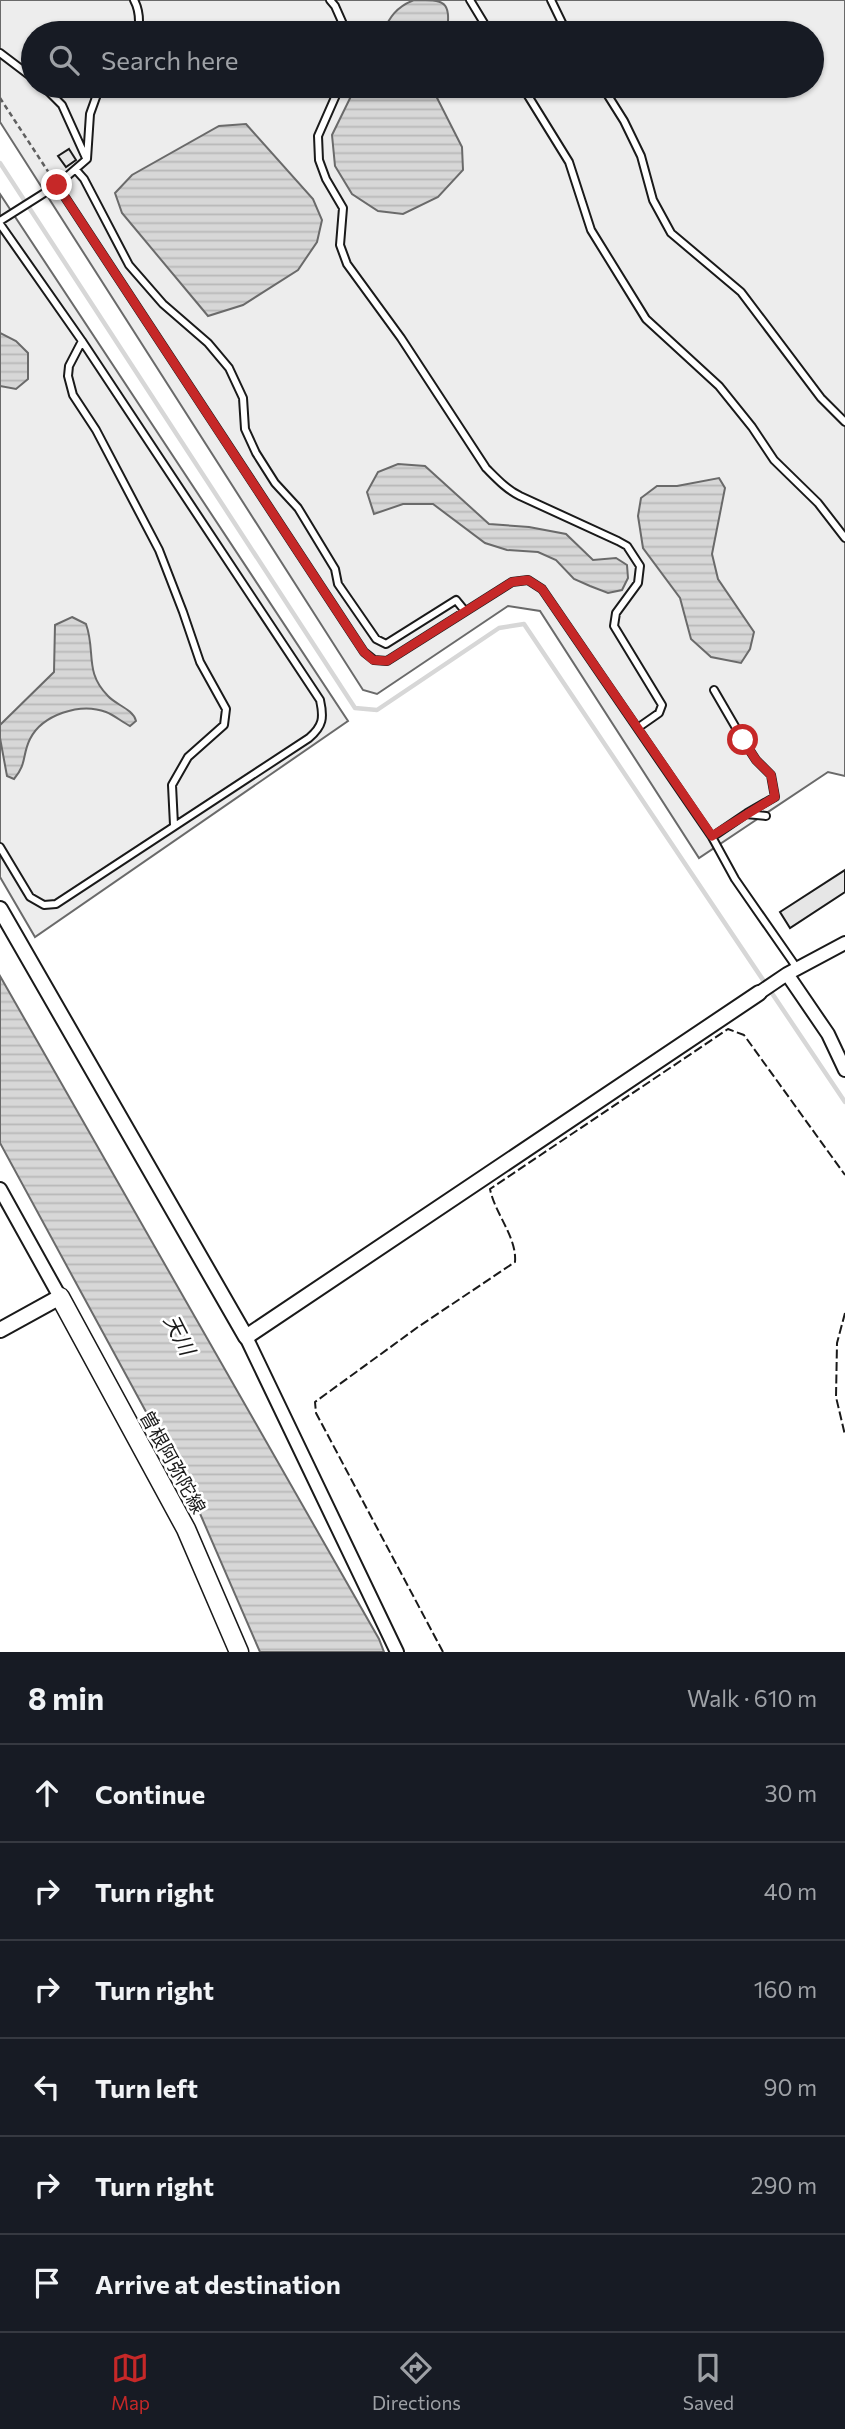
<!DOCTYPE html>
<meta charset="utf-8">
<style>
:root{--surface:#171b24;--page:#20242c;--text:#f1f3f6;--muted:#9ea1a6;--line:#363941;--accent:#c62828}
body{margin:0;font-family:Commissioner,"Noto Sans JP",sans-serif;background:var(--page);color:var(--text)}
.stop{position:absolute;width:21px;height:21px;margin:-16px;border:5px solid #c62828;border-radius:50%;background:#fff}
.stop.end{background:#c62828;border-color:#fff;box-shadow:0 2px 7px #0008}
.list{margin:0;padding:0;list-style:none}
h2{display:flex;justify-content:space-between;align-items:center;height:91px;margin:0;padding:0 28px;font-size:30px}
h2 small{font-size:23px;font-weight:400;color:var(--muted)}
.list li{display:grid;grid-template-columns:46px 1fr auto;gap:21px;align-items:center;box-sizing:border-box;height:98px;padding:0 28px;border-top:2px solid var(--line)}
.list b{display:block;font-size:26px;white-space:nowrap}
.list em{font-size:23px;font-style:normal;color:var(--muted)}
.icon{flex:none;width:38px;height:38px;fill:none;stroke:currentColor;stroke-width:2;stroke-linecap:round;stroke-linejoin:round}
.map{position:relative;flex:none;width:845px;height:1652px;overflow:hidden}
.search{position:absolute;background:var(--surface);box-shadow:0 2px 5px #0004;left:21px;right:21px;top:21px;height:77px;display:flex;align-items:center;gap:18px;box-sizing:border-box;padding:0 24px;border-radius:38px;color:var(--muted);font-size:26px}
.sheet{height:679px;background:var(--surface)}
nav{display:flex;justify-content:space-around;align-items:center;box-sizing:border-box;height:98px;border-top:2px solid var(--line);background:var(--surface);font-size:19px;color:var(--muted)}
nav a{display:grid;justify-items:center;gap:4px}
nav .on{color:var(--accent)}
.map>svg:first-child{display:block}
.grass{fill:#ededed;stroke:#6a6a6a;stroke-width:2;fill-rule:evenodd}
.water{fill:url(#water-rules);stroke:#6a6a6a;stroke-width:2}
.lines{fill:none;stroke-linecap:round;stroke-linejoin:round}
.stream{stroke:#d7d7d7;stroke-width:4.5}
.building{fill:#e6e6e6;stroke:#1a1a1a;stroke-width:2}
.service-casing{stroke:#1a1a1a;stroke-width:10}
.minor-casing{stroke:#1a1a1a;stroke-width:16}
.tertiary-casing{stroke:#1a1a1a;stroke-width:18}
.secondary-casing{stroke:#1a1a1a;stroke-width:21}
.path{stroke:#5f5f5f;stroke-width:2.5;stroke-dasharray:5 3.5;stroke-linecap:butt}
.service{stroke:#fff;stroke-width:6}
.minor{stroke:#fff;stroke-width:12}
.tertiary{stroke:#fff;stroke-width:14}
.secondary{stroke:#fff;stroke-width:18}
.fence{stroke:#1a1a1a;stroke-width:2;stroke-dasharray:9 3.5;stroke-linecap:butt}
.route{stroke:#c62828;stroke-width:9}
.labels{text-anchor:middle;stroke-width:5;stroke-linejoin:round;paint-order:stroke}
.street-label{font-size:19px;fill:#1a1a1a;stroke:#fff}
.water-label{font-size:21px;font-style:italic;fill:#1a1a1a;stroke:#fff}
</style>
<div class="map">
<svg width="845" height="1652" viewBox="0 0 845 1652">
<defs>
<pattern id="water-rules" width="6" height="5" patternUnits="userSpaceOnUse" patternTransform="scale(1.75)"><rect width="6" height="5" fill="#d7d7d7"/><path d="M0 2.5h6" fill="none" stroke="#b8b8b8"/></pattern>
</defs>
<rect width="100%" height="100%" fill="#fff"/>
<path class="grass" d="M0,0H845V776L828,772L699,858L540,611L508,606L377,694L363,690L0,122ZM33,33H812V86H33Z
M0,194L348,721L35,937L0,877Z"/>
<path class="water" d="M414,0C445,0 451,0 447,33H382C390,17 396,7 414,0Z
M356,86H431L462,147L463,170L438,197L403,214L378,211L352,194L335,166L332,135Z
M246,124L313,199L322,220L317,242L298,270L243,305L208,316L122,213L115,193L132,175L219,126Z
M0,333L16,341L28,353V379L16,389L0,386Z
M398,464L425,466L489,524L529,527L566,534L593,560L616,558L627,565L628,578L622,590L608,593L590,586L574,579L556,560L538,552L507,550L485,543L433,504H403L374,514L367,492L378,472Z
M719,478L725,488L712,554L718,579L754,632L750,649L741,663L711,657L691,639L680,598L643,548L638,516L641,498L657,486H677Z
M72,617L86,624C96,652 84,672 108,696C116,705 133,709 136,721L130,726C122,722 114,715 106,712C80,702 42,715 30,739C22,755 27,764 14,779L7,776L0,738V725L54,672L55,625Z
M0,976L379,1639L384,1652H260L195,1502L0,1143Z"/>
<g class="lines">
<path class="stream" d="M0,163L355,708L377,710L499,628L524,624L845,1102"/>
</g>
<path class="building" d="M69,149L76,160L66,167L58,156Z
M845,870V892L790,928L780,912Z"/>
<g class="lines">
<defs>
<path id="service" d="M134,0C140,11 140,21 138,33
M330,0L335,6L347,33
M470,0L490,33
M551,0L567,33
M0,53L33,78
M43,86L62,105L86,158
M340,86L318,136L319,160L326,179L343,208L340,245L347,264L401,338L486,468C497,479 506,489 520,496L618,541L627,546L640,566L638,583L616,613L614,626L662,705L659,713L639,727
M522,86L569,162L591,230L646,319L719,386L752,427L774,460L818,503L845,538
M602,86L624,121L641,156L653,200L671,233L741,292L821,398L845,422
M76,170L84,179L129,265L163,304L208,343L229,368L243,398L245,429L256,453L275,483L298,508L335,569L338,584L376,639L386,644L456,600L465,611
M57,185L364,652L374,660L387,661L512,582L528,580L542,589L712,837
M0,221L57,185L87,159L90,114L100,86
M0,224L82,341L320,700C324,718 323,726 309,738L56,904L44,905L30,897L0,847
M82,341L69,366L68,376L73,395L96,430L159,550L183,612L200,662L226,709L224,725L188,757L172,785L174,825
M714,690L743,740L756,760L771,775L775,797L747,813
M766,816L746,814L712,837L735,879L797,968"/>
<path id="minor" d="M787,974L828,1034L845,1070
M759,993L787,974L845,943
M0,1189L60,1297
M246,1337L397,1652"/>
<path id="tertiary" d="M0,909L246,1337L759,993
M0,1330L60,1297"/>
<path id="secondary" d="M60,1297L186,1529L239,1652"/>
</defs>
<use href="#service" class="service-casing"/>
<use href="#minor" class="minor-casing"/>
<use href="#tertiary" class="tertiary-casing"/>
<use href="#secondary" class="secondary-casing"/>
<path class="path" d="M0,98L51,176"/>
<use href="#service" class="service"/>
<use href="#minor" class="minor"/>
<use href="#tertiary" class="tertiary"/>
<use href="#secondary" class="secondary"/>
<path class="fence" d="M845,1313L837,1343L836,1397L845,1435
M443,1652L316,1413L315,1402L418,1327L515,1262C517,1237 495,1214 490,1189L728,1029L744,1035L845,1175"/>
</g>
<g class="lines">
<path class="route" d="M57,185L364,652L373,660L387,661L512,582L528,580L542,589L712,836L775,797L771,775L756,760L743,740"/>
</g>
<g class="labels">
<g class="street-label">
<text transform="translate(173 1462) rotate(61)" y="7">曽根阿弥陀線</text>
</g>
<g class="water-label">
<text transform="translate(179 1335) rotate(63)" y="7">天川</text>
</g>
</g>
</svg>
<div class="stop" style="left:743px;top:740px"></div>
<div class="stop end" style="left:57px;top:185px"></div>
<div class="search"><svg class="icon" aria-label="search" viewBox="0 0 24 24"><circle cx="10" cy="10" r="6"/><path d="M15 15l6 6"/></svg>Search here</div>
</div>
<section class="sheet">
<h2>8 min<small>Walk · 610 m</small></h2>
<ul class="list">
<li><svg class="icon" aria-label="ahead" viewBox="0 0 24 24"><path d="M12 20V5M6 11l6-6 6 6"/></svg><div><b>Continue</b></div><em>30 m</em></li>
<li><svg class="icon" aria-label="right" viewBox="0 0 24 24"><path d="M7 20v-9h11M14 6l5 5-5 5"/></svg><div><b>Turn right</b></div><em>40 m</em></li>
<li><svg class="icon" aria-label="right" viewBox="0 0 24 24"><path d="M7 20v-9h11M14 6l5 5-5 5"/></svg><div><b>Turn right</b></div><em>160 m</em></li>
<li><svg class="icon" aria-label="left" viewBox="0 0 24 24"><path d="M17 20v-9H6M10 6l-5 5 5 5"/></svg><div><b>Turn left</b></div><em>90 m</em></li>
<li><svg class="icon" aria-label="right" viewBox="0 0 24 24"><path d="M7 20v-9h11M14 6l5 5-5 5"/></svg><div><b>Turn right</b></div><em>290 m</em></li>
<li><svg class="icon" aria-label="arrive" viewBox="0 0 24 24"><path d="M6 21V4h12l-3 4 3 4H6"/></svg><div><b>Arrive at destination</b></div></li>
</ul>
</section>
<nav>
<a class="on"><svg class="icon" aria-label="map" viewBox="0 0 24 24"><path d="M3 6l6-2 6 2 6-2v14l-6 2-6-2-6 2zM9 4v14M15 6v14"/></svg>Map</a>
<a><svg class="icon" aria-label="directions" viewBox="0 0 24 24"><path d="M12 3l9 9-9 9-9-9zM9 14v-3h6M13 9l2 2-2 2"/></svg>Directions</a>
<a><svg class="icon" aria-label="saved" viewBox="0 0 24 24"><path d="M7 4h10v16l-5-4-5 4z"/></svg>Saved</a>
</nav>
